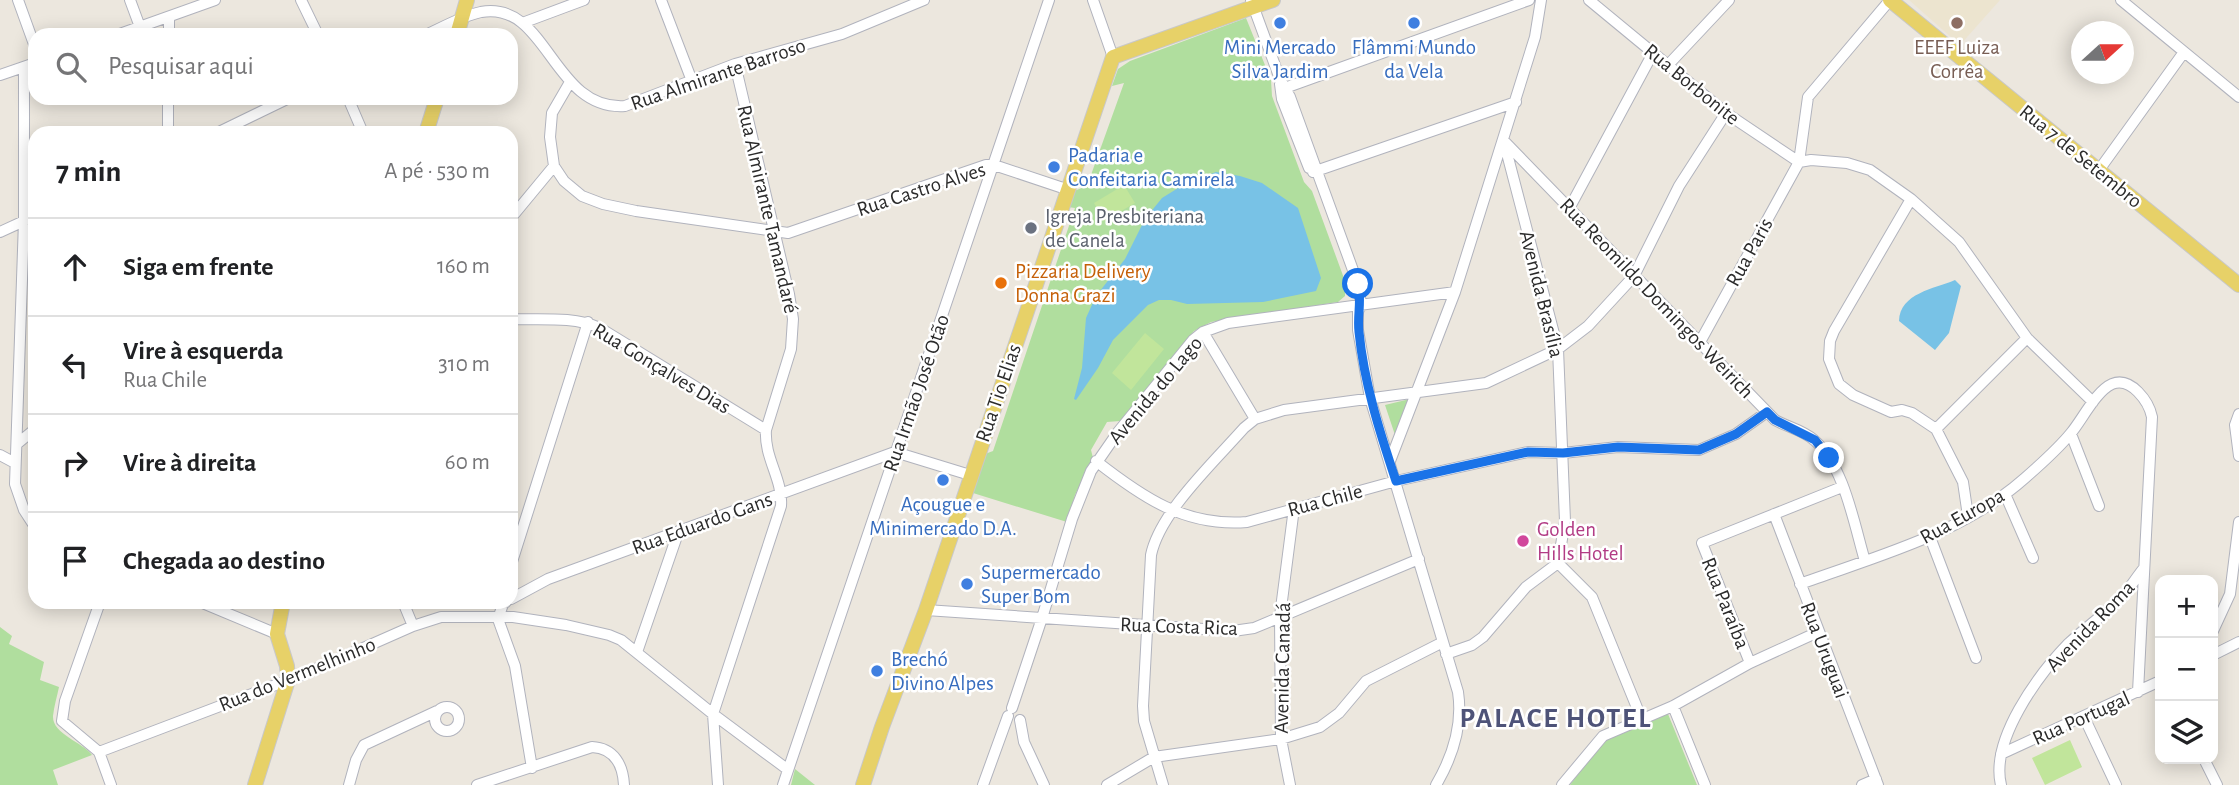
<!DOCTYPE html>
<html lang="pt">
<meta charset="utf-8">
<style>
:root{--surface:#fff;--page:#f2f2f2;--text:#202124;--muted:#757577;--line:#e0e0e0}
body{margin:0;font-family:"Alegreya Sans",sans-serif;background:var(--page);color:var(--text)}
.controls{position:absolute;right:21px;bottom:21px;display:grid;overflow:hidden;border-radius:14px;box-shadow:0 4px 18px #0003}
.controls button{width:63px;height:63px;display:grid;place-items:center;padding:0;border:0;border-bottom:2px solid var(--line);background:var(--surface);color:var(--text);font:35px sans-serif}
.compass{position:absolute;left:2071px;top:21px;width:63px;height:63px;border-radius:50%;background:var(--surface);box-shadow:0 4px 18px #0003;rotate:69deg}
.stop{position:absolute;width:21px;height:21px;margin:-16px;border:5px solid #1a73e8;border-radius:50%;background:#fff}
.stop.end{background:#1a73e8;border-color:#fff;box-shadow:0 2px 7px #0008}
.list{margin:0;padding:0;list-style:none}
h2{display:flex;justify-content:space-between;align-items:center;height:91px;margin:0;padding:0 28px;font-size:30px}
h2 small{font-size:23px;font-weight:400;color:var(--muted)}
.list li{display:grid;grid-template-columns:46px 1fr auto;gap:21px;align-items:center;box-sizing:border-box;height:98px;padding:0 28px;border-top:2px solid var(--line)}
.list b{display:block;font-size:26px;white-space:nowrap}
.list p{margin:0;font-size:23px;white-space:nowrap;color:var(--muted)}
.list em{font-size:23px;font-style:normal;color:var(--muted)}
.icon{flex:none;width:38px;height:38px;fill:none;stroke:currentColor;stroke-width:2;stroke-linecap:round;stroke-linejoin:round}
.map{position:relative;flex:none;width:2239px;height:785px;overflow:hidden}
.search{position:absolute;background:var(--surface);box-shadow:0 4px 18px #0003;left:28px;top:28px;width:490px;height:77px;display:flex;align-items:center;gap:18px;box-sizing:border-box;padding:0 24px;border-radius:21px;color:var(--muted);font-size:26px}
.panel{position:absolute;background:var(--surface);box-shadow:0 4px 18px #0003;left:28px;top:126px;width:490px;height:483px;border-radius:21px}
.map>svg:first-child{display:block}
.education{fill:#ece4cf}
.green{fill:#b0de9e}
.pitch{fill:#c1e59b}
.water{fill:#78c2e6}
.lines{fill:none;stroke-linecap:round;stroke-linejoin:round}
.minor-casing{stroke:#b1b3bd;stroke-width:12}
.major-casing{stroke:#c8c8c8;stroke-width:16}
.minor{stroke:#fff;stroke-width:10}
.major{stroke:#e7d168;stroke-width:14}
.route{stroke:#1a73e8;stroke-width:9}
.shop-dot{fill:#3f7fe0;stroke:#fff;stroke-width:2.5}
.education-dot{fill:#8d6e63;stroke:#fff;stroke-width:2.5}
.worship-dot{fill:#6b7280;stroke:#fff;stroke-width:2.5}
.food-dot{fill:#e8710a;stroke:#fff;stroke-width:2.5}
.hotel-dot{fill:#d1479c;stroke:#fff;stroke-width:2.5}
.labels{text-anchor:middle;stroke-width:5;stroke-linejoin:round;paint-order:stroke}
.shop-label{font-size:21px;fill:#366cbe;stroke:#fff}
.education-label{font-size:21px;fill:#785e54;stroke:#fff}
.street-label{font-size:21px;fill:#2b2b2b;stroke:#fff}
.worship-label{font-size:21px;fill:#5b616d;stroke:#fff;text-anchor:start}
.food-label{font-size:21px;fill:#c56008;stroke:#fff;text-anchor:start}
.hotel-label{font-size:21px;fill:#b23c85;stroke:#fff;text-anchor:start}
.district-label{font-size:28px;font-weight:bold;letter-spacing:2px;fill:#4e5378;stroke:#fff}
</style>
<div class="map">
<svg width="2239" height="785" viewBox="0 0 2239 785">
<rect width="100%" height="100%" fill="#ece7de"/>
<path class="education" d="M1909,0H2000L1960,45Z"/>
<path class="green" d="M1246,18L1271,80L1272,96L1304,182L1312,191L1345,281V296L1338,302L1211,322L1194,331L1120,421L1107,422L1091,450L1093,458L1075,495L1067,522L973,493L985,454L993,451L1075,208L1068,207L1074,191L1087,186L1124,83L1112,86L1118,69L1130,61Z
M1410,399L1397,441L1385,405Z
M0,627L12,636L9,644L44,662L40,680L59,687C57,697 54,706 53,716C52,734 82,742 92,755L53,770L58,785H0Z
M1668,714L1697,785H1570L1599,746L1607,740Z
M795,769L815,785H791Z"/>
<path class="pitch" d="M1124,185L1135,203L1104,221L1094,203Z
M1145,333L1164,349L1131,390L1112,373Z
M2070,740L2082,767L2045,785L2032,758Z"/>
<path class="water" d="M1216,172L1240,176L1262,183L1298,208L1321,278L1316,291L1263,302L1187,304L1171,300H1159L1148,305L1113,340L1098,368L1076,400L1074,399L1082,368L1086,318L1096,296L1125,259L1145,219L1162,198L1183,185Z
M1955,280L1961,286L1949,333L1935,350L1899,321C1900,293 1934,289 1955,280Z"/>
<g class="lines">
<defs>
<path id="minor" d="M18,0L35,47
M130,0L140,27
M301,0L318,35
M661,0L692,81
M1093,0L1113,57
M1251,0L1280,79L1290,97L1358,284L1361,304L1358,312V330L1370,398L1458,692C1463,725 1453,756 1436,785
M1589,0L1726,113L1799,162
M2121,0L2239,97
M525,22L584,0
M117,35L215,0
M169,35V17
M426,35C443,27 462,16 481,12C548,0 552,111 625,106L735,64L842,34L924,0
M1668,65L1729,0
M24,67V221L15,484L24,510L35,527
M0,75L35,63
M570,82L552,113L550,137L554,166L564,181L582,196L603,204L636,211L788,233L986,165H994L1069,190
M1280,84L1282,99L1309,168
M1282,89L1529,0
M348,98L363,133
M168,133V98
M217,133L289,98
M1503,140L1775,420C1787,427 1803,430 1814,440C1844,465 1854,524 1865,561
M1504,142L1558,349L1565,521L1558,563
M1799,162L1811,160L1847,163L1870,170L1911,199L1959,242L2027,338L2093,402
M2099,170L2184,52
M1313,172L1516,102
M1911,199L1834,331L1830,341L1829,359L1839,384L1853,395L1891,412L1902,410L1912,413L1936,429L1963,482L1968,516
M1570,207L1653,53
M511,218L554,166
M0,232L35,216
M511,319C540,320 573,316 600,328L766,430
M1203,332L1255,419
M1700,342L1799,162L1808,97L1890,0
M2239,414L2235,425L2239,456
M1936,429L2027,338
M2071,434L2099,506
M17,444L35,429
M895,452L970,475
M0,455L15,463
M1096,461C1142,497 1185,527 1247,522L1396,481L1528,452L1563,453L1618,447L1699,450L1736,434L1767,412
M1390,461L1455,292L1535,37L1541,0
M2005,494L2033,558
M1774,514L1878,785
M1930,537L1976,658
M1558,563L1592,597L1642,720
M511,565L588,322
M1800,584C1877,556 1962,534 2025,478C2041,464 2058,449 2071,433C2082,420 2096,391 2112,384C2131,376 2149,402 2152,417L2138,692
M511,599L548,579L895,452
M100,602L65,701L62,721L99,752L111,785
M200,602L277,634
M403,602L413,626
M506,602L503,604L498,619L515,666L532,768
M926,610L1233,631L1254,628L1419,559
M2213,631L2230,594L2239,522
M637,652L678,533
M1446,654L1472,645L1483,637L1526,587L1558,563
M2213,655L2239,642
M1750,663L1702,543L1842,487
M1673,706L1705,785
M435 719a12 12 0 1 1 24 0a12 12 0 1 1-24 0Z
M1012,708L1042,618L1072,519L1091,471L1118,432L1193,340L1203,332L1228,323L1455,292
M2084,717L2116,785
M1020,720L1024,742L1044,785
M99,752L302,675L413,626L441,617H513L566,625L609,635L621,640L713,714L787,769
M2001,754L2160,681
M2204,759L2217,785
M349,785L356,760L364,745L437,711
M477,785L592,747C614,748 623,765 624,785
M718,785L713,714L781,506C783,479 764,458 766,430L791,349L793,319L789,294L735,64
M783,785L1049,0
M983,785L1008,716
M1107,785L1154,757L1281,739L1320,727L1339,713L1366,681L1443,642
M1163,785L1144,721L1143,706L1151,555C1160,512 1214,462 1244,428L1255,419L1284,410L1486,383L1558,349L1588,326L1634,276L1679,186L1726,113
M1290,785L1281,739L1280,616L1294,508
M1562,785L1603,736L1673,706L1750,663L1818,632
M1862,785L1876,779
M2001,785C1990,740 2038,675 2068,644C2084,629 2101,617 2117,602C2127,593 2135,579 2144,568"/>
<path id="major" d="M1890,0L2239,285
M457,35L467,0
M426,133L437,98
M255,785L288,680L287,666L277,634L283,602
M863,785L882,727L926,610L1113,57L1273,0"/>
</defs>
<use href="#minor" class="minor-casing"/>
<use href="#major" class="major-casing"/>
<use href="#minor" class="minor"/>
<use href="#major" class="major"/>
</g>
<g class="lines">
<path class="route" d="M1358,284C1362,301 1357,315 1359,332C1364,383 1380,433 1396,481L1528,452L1563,453L1618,447L1699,450L1736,434L1767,412L1775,420L1815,440L1829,458"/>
</g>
<g class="shop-dot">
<circle cx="1280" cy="23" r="7"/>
<circle cx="1414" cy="23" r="7"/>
<circle cx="1054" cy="167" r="7"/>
<circle cx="943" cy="480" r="7"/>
<circle cx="967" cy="584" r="7"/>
<circle cx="877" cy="671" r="7"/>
</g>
<circle class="education-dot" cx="1957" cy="23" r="7"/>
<circle class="worship-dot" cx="1031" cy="228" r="7"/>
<circle class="food-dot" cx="1001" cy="283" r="7"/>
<circle class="hotel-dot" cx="1523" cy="541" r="7"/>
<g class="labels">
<g class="shop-label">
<text x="1280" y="54">Mini Mercado<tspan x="1280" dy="24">Silva Jardim</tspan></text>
<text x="1414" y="54">Flâmmi Mundo<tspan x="1414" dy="24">da Vela</tspan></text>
<text x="1068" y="162" text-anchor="start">Padaria e<tspan x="1068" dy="24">Confeitaria Camirela</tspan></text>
<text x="943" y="511">Açougue e<tspan x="943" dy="24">Minimercado D.A.</tspan></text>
<text x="981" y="579" text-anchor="start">Supermercado<tspan x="981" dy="24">Super Bom</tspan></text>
<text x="891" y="666" text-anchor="start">Brechó<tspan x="891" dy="24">Divino Alpes</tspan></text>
</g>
<g class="education-label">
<text x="1957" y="54">EEEF Luiza<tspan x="1957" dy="24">Corrêa</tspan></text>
</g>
<g class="street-label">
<text transform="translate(718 74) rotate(-19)" y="7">Rua Almirante Barroso</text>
<text transform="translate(1692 84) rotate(39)" y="7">Rua Borbonite</text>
<text transform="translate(2081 156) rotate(39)" y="7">Rua 7 de Setembro</text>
<text transform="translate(921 189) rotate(-18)" y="7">Rua Castro Alves</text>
<text transform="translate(768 209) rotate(77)" y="7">Rua Almirante Tamandaré</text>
<text transform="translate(1749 252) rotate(-61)" y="7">Rua Paris</text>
<text transform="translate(1542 294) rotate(76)" y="7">Avenida Brasília</text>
<text transform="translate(1657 298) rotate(46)" y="7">Rua Reomildo Domingos Weirich</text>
<text transform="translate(662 368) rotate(31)" y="7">Rua Gonçalves Dias</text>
<text transform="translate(1155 390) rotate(-50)" y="7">Avenida do Lago</text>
<text transform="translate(916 393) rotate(-71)" y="7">Rua Irmão José Otão</text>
<text transform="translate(998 393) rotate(-71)" y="7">Rua Tio Elias</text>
<text transform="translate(1325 500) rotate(-15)" y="7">Rua Chile</text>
<text transform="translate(1962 516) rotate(-29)" y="7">Rua Europa</text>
<text transform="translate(702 523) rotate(-20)" y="7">Rua Eduardo Gans</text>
<text transform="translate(1726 603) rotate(68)" y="7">Rua Paraíba</text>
<text transform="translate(1179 626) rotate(2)" y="7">Rua Costa Rica</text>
<text transform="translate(2090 626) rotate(-46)" y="7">Avenida Roma</text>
<text transform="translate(1825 650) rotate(69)" y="7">Rua Uruguai</text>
<text transform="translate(1282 668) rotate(-89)" y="7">Avenida Canadá</text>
<text transform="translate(297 674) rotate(-22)" y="7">Rua do Vermelhinho</text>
<text transform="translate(2081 718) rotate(-24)" y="7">Rua Portugal</text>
</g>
<g class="worship-label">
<text x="1045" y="223">Igreja Presbiteriana<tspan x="1045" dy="24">de Canela</tspan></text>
</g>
<g class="food-label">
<text x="1015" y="278">Pizzaria Delivery<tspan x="1015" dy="24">Donna Grazi</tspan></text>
</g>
<g class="hotel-label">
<text x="1537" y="536">Golden<tspan x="1537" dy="24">Hills Hotel</tspan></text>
</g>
<g class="district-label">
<text x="1556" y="727">PALACE HOTEL</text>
</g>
</g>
</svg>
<div class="controls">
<button>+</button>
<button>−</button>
<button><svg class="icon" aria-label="layers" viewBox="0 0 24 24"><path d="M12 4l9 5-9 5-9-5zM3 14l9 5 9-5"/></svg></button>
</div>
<svg class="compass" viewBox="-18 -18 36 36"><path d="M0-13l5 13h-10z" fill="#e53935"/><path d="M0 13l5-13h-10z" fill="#757577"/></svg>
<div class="stop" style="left:1358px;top:284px"></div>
<div class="stop end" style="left:1829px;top:458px"></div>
<div class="search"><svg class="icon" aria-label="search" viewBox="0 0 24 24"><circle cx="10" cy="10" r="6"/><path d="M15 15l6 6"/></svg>Pesquisar aqui</div>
<section class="panel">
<h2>7 min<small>A pé · 530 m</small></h2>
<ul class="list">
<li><svg class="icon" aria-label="ahead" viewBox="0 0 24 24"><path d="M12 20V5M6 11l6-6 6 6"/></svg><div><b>Siga em frente</b></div><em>160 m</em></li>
<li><svg class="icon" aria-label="left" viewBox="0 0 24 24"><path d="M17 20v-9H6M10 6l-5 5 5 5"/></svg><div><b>Vire à esquerda</b><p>Rua Chile</p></div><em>310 m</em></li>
<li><svg class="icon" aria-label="right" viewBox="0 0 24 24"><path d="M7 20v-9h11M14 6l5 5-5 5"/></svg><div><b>Vire à direita</b></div><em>60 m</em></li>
<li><svg class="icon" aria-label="arrive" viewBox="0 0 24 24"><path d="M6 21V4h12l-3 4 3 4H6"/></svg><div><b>Chegada ao destino</b></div></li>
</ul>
</section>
</div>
